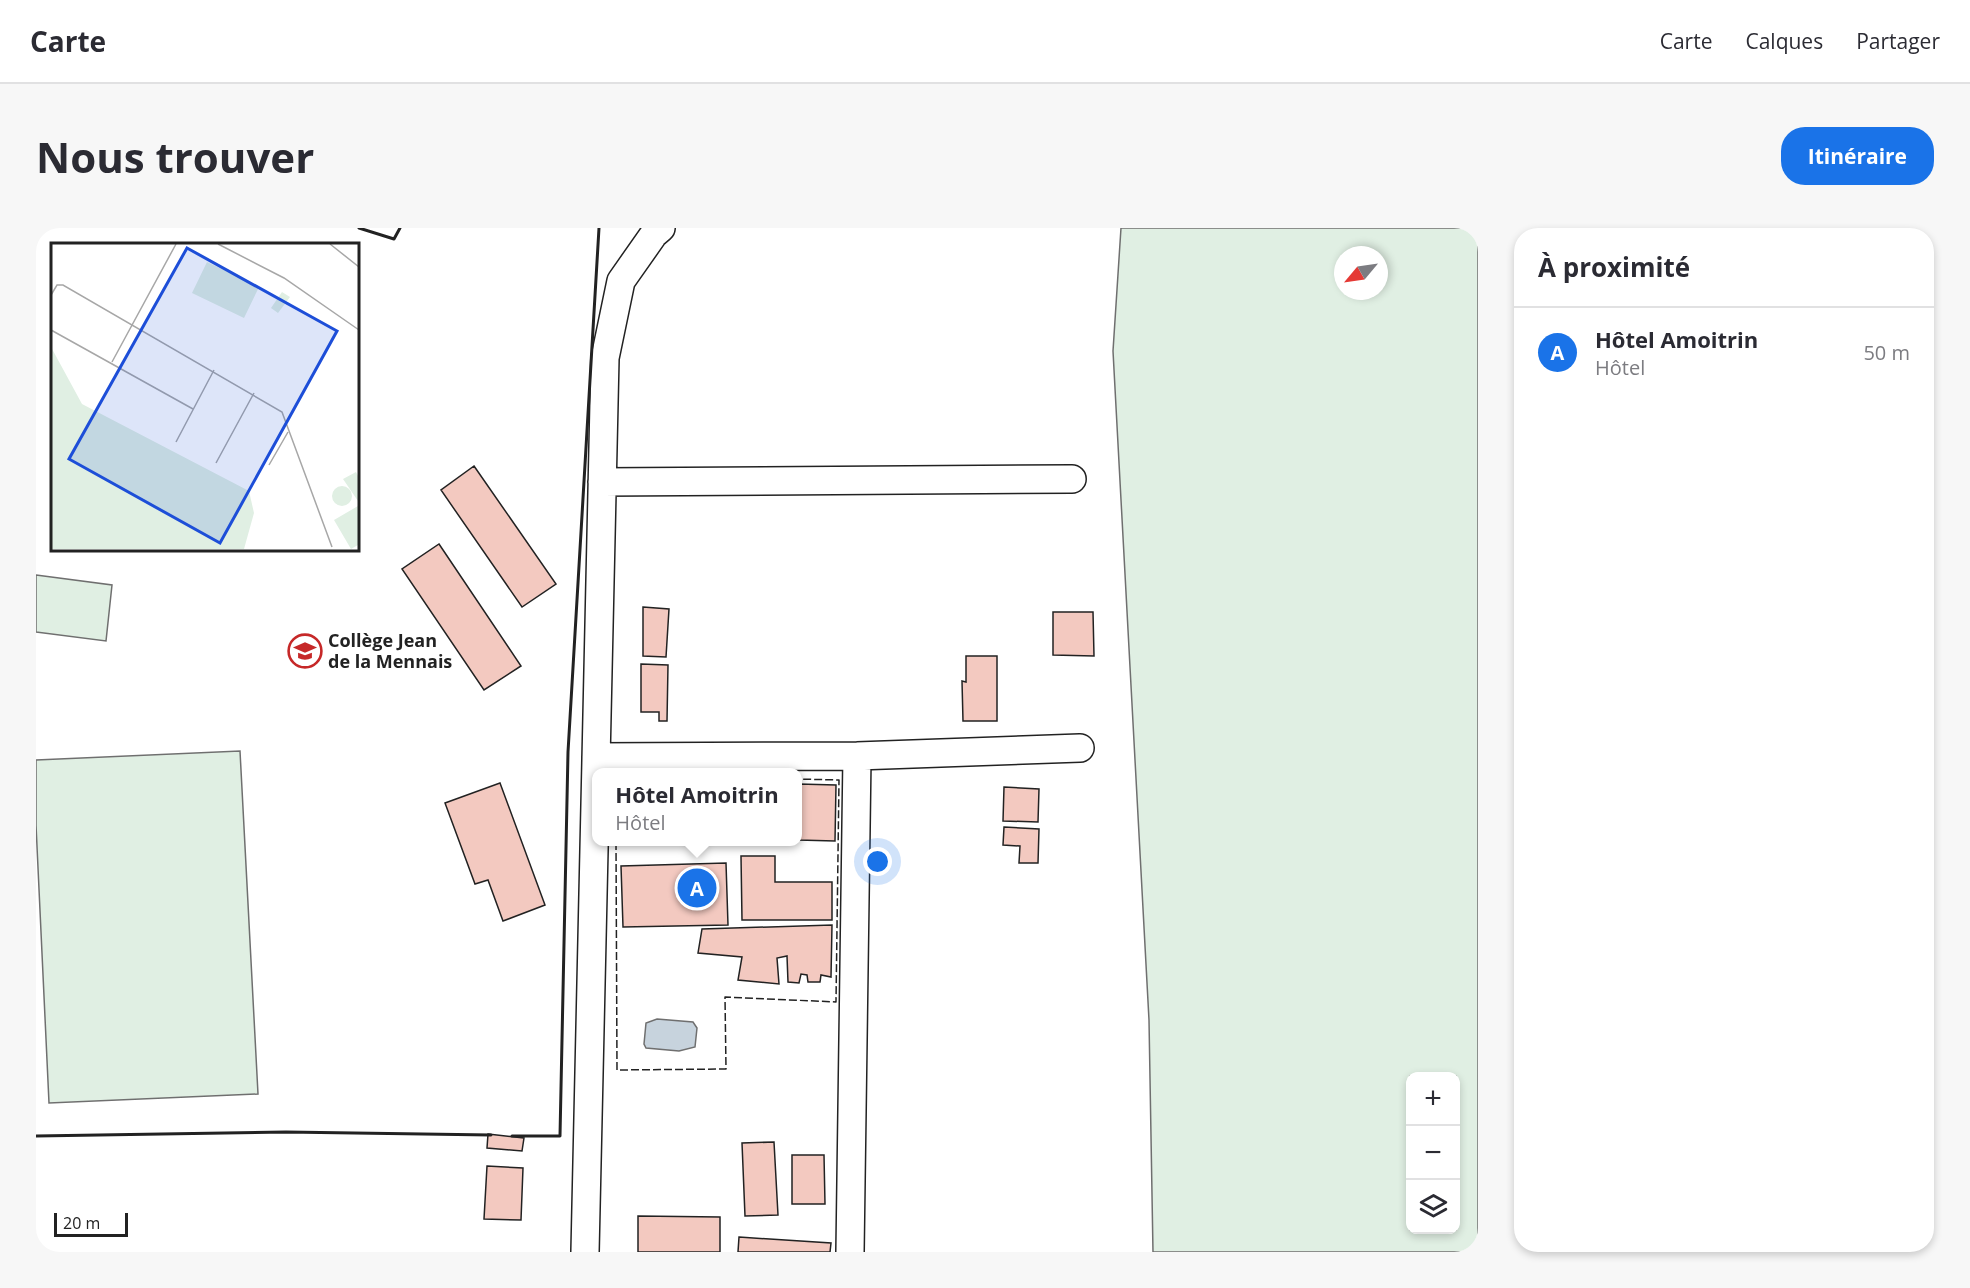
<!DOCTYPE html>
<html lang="fr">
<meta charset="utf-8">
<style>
:root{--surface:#fff;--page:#f7f7f7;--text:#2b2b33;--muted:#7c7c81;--line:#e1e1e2;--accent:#1a73e8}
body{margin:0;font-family:"Open Sans",sans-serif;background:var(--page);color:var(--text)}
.controls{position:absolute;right:18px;bottom:18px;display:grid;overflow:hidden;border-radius:12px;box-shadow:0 3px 9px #0003}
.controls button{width:54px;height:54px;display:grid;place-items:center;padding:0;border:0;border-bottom:2px solid var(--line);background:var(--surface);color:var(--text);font:30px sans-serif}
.compass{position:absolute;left:1298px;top:18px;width:54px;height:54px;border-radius:50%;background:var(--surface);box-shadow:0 3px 9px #0003;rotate:241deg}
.scale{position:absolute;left:18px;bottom:15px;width:74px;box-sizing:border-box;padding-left:6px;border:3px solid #222;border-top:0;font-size:16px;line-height:21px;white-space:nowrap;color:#222;-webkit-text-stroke:4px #fff;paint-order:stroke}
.you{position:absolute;left:842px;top:634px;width:21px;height:21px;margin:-15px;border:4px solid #fff;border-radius:50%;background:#1a73e8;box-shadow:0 0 0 9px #1a73e833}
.badge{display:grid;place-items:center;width:39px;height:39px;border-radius:50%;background:var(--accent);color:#fff;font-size:20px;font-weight:700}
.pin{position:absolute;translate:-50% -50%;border:3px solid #fff;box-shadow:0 2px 6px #0006}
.popup{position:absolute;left:556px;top:540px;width:210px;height:78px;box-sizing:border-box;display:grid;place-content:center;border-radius:12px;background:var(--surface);filter:drop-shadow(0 2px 4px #0005);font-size:20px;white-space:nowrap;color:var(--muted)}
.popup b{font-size:22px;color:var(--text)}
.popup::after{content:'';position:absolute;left:50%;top:100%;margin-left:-12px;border:12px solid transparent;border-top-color:var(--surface)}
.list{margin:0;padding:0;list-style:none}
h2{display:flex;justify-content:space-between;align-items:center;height:78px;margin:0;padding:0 24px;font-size:26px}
h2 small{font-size:20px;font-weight:400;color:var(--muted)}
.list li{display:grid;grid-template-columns:39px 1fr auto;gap:18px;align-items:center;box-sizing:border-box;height:90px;padding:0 24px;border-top:2px solid var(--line)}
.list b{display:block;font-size:22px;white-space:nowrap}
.list p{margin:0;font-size:20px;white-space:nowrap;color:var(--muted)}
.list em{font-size:20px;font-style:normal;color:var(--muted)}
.icon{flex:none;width:33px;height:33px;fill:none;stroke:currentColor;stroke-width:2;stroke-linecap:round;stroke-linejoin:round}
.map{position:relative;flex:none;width:1442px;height:1024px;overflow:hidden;border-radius:24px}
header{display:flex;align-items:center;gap:36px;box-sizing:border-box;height:84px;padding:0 30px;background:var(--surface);border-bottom:2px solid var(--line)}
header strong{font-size:28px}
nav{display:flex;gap:33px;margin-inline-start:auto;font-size:21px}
.intro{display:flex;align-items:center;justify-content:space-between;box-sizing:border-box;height:144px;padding:0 36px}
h1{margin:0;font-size:42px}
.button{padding:15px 27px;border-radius:24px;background:var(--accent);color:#fff;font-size:21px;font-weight:700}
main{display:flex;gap:36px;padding:0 36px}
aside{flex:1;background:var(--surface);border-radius:24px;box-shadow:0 3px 9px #0003}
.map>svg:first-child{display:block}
.green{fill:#e0efe3;stroke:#6f6f6f;stroke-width:1.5;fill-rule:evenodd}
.water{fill:#c7d3dd;stroke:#6f6f6f;stroke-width:1.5}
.building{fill:#f3c9c0;stroke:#222;stroke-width:1.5}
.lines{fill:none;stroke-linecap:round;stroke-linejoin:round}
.minor-casing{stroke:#222;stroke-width:30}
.minor{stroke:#fff;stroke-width:27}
.fence{stroke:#222;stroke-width:1.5;stroke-dasharray:8 3;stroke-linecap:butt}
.wall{stroke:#222;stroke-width:3}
.labels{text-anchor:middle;stroke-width:4.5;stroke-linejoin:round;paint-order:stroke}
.poi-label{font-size:18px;font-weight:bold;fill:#222;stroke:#fff;text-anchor:start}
.inset-road{fill:none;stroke:#a7a7a7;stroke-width:1.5}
.view{fill:#1d4ed8;fill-opacity:0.15;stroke:#1d4ed8;stroke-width:3}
.inset-edge{fill:none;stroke:#222;stroke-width:3}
</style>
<header>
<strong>Carte</strong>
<nav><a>Carte</a><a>Calques</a><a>Partager</a></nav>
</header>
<div class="intro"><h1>Nous trouver</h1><a class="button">Itinéraire</a></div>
<main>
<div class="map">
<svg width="1442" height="1024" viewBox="0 0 1442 1024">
<rect width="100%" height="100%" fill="#fff"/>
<path class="green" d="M1085,0H1442V1024H1117L1113,792L1077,123ZM1307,27H1343V63H1307ZM1374,848H1420V1002H1374Z
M0,347L76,357L70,413L0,404Z
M204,523L222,866L13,875L0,597V532Z"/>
<path class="water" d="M621,791L657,794L661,800L659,819L643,823L610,820L608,816L610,795Z"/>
<path class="building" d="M438,238L520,356L486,379L405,262Z
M403,316L485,438L448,462L366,341Z
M607,379L633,381L630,429L607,428Z
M1017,384H1057L1058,428L1017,427Z
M930,428H961V493H927L926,453L930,454Z
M605,436L632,437L631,493H623V484H605Z
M464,555L509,677L467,693L452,652L439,656L409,575Z
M762,556L800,557L799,613L762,612Z
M968,559L1003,561L1002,594L967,593Z
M968,599L1003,601L1002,635H983L984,618L967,617Z
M705,628H739V654H796V692H706Z
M690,635L692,697L587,699L585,638Z
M796,697L795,749L785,747L784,754H772L771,747L765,746L763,755L752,754L751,728L741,730L743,756L702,752L706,729L662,725L666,701Z
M452,906L488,910L486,923L451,920Z
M738,914L742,987L709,988L706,915Z
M756,927H788L789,976H756Z
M451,938L487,940L485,992L448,991Z
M602,988L684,989V1024H602Z
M703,1009L795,1015L794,1024H702Z"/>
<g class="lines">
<defs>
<path id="minor" d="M566,254L1036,251
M560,529L821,528L1044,520
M549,1024L569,130L585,53L618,6L625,0
M814,1024L821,528"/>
</defs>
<use href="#minor" class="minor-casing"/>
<use href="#minor" class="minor"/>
<path class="fence" d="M580,614L581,842L690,841L689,769L800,774L803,552L762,551"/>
<path class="wall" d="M323,0L358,11L364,0
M0,908L250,904L455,907
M476,908H524L532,524L563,0"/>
</g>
<defs>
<symbol id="school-ring" viewBox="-11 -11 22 22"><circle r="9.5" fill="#fff" stroke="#c62828" stroke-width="1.5"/><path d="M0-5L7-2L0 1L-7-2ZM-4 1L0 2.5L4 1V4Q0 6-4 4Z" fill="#c62828"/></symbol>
</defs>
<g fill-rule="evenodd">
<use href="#school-ring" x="250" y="404" width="38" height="38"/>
</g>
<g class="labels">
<g class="poi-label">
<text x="292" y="419">Collège Jean<tspan x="292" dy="21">de la Mennais</tspan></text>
</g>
</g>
<g transform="translate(15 15)">
<rect width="308" height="308" fill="#fff"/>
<path d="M156,19L208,44L193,75L141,50ZM231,49L239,54L227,70L220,65ZM0,104L31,161L198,248L203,270L193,306H0ZM305,229L307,233V258L292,236ZM281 253a10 10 0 1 1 20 0a10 10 0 1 1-20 0ZM307,263V302L300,306L283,277Z" fill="#e0efe3"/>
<path class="inset-road" d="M167,1L233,35L308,87M279,1L308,24M0,52L6,42H12L231,169L281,304M0,87L142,166M61,119L125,1M125,199L163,127M165,220L203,150M218,222L237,189"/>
<path class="view" d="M136,5L286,88L169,300L18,216Z"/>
<rect width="308" height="308" class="inset-edge"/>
</g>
</svg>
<div class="controls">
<button>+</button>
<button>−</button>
<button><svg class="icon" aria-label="layers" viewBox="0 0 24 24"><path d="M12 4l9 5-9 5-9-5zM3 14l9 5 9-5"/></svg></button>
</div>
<svg class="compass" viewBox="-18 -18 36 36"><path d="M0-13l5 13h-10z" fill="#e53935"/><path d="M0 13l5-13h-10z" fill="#7c7c81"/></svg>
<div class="scale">20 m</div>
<div class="you"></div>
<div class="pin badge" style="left:661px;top:660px">A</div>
<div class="popup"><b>Hôtel Amoitrin</b>Hôtel</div>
</div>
<aside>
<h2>À proximité<small></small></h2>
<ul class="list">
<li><span class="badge">A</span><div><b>Hôtel Amoitrin</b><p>Hôtel</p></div><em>50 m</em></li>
</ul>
</aside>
</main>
